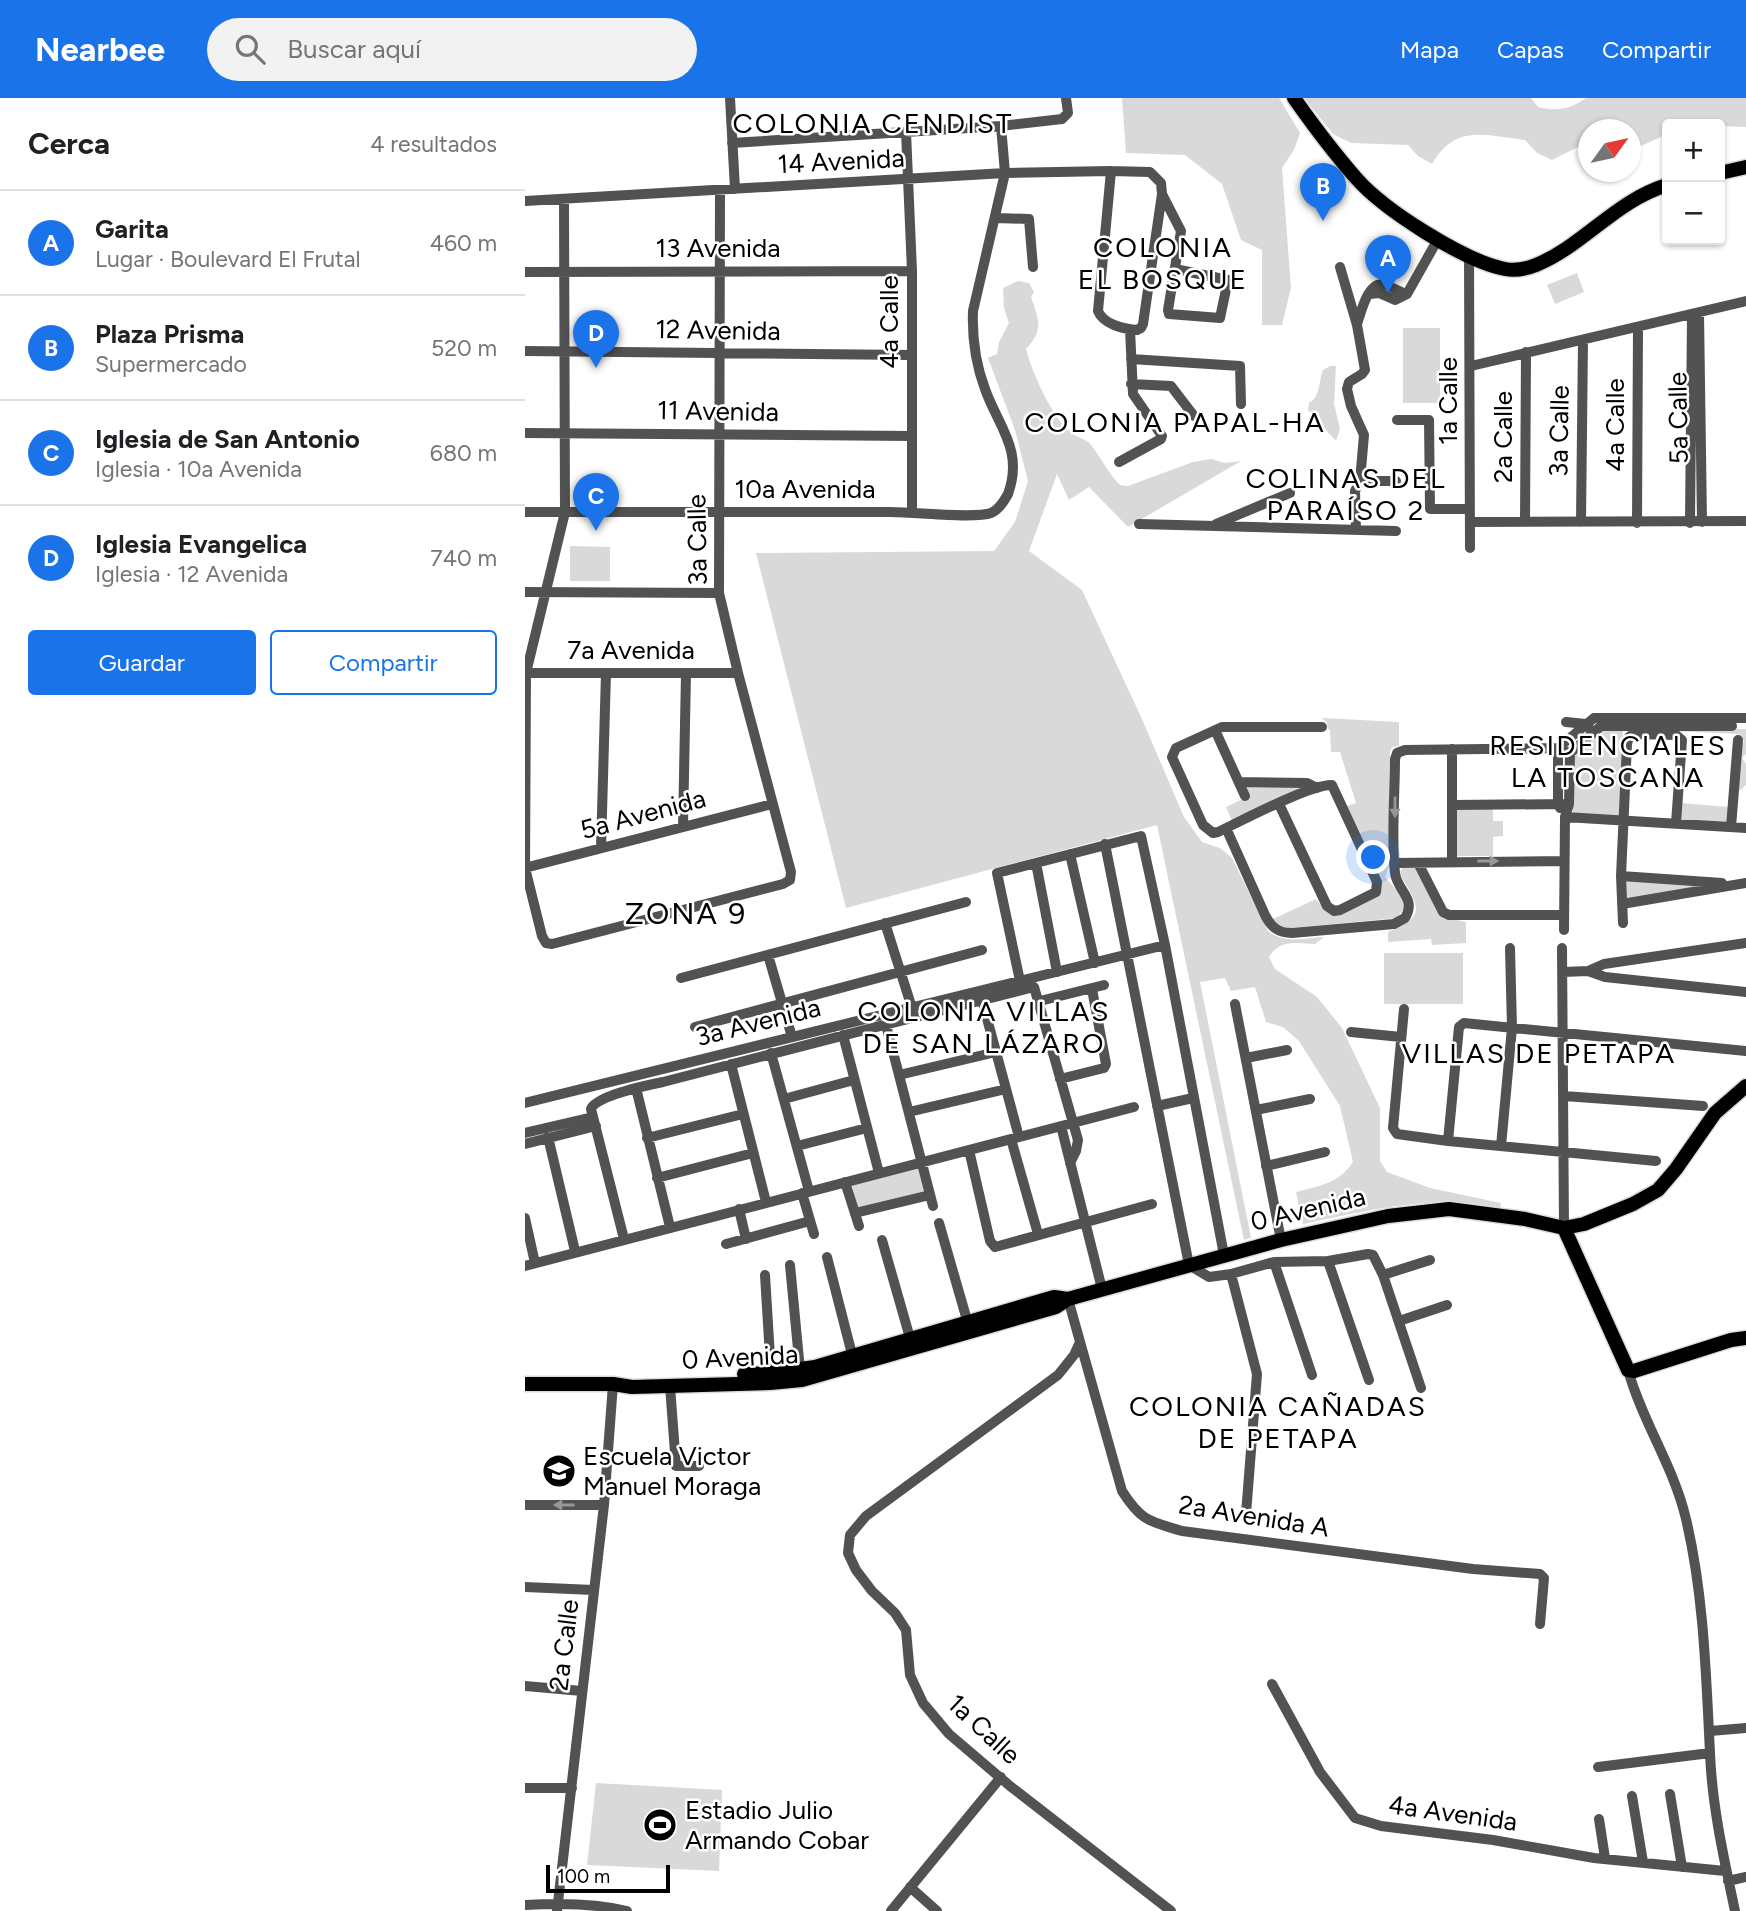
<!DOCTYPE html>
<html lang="es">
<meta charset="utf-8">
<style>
:root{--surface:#fff;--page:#f2f2f2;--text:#202124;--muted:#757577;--line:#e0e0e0;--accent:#1a73e8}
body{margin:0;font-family:Figtree,sans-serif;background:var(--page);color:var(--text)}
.controls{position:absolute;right:21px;top:21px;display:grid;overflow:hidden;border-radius:7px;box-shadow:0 2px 5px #0004}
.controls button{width:63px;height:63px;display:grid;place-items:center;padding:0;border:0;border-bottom:2px solid var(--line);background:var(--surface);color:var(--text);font:35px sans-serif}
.compass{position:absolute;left:1053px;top:21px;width:63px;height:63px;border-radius:50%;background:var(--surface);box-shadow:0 2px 5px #0004;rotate:57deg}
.scale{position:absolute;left:21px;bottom:18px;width:124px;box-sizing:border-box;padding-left:7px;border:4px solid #000;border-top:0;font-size:19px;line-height:24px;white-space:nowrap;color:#000;-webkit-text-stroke:5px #fff;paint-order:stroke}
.you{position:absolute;left:849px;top:760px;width:24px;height:24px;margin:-18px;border:5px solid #fff;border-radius:50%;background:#1a73e8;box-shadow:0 0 0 10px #1a73e833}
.badge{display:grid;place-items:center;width:46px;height:46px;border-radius:50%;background:var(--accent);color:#fff;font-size:23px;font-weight:700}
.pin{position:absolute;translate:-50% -58px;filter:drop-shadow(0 2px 4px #0008)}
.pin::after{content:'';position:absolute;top:37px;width:24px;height:21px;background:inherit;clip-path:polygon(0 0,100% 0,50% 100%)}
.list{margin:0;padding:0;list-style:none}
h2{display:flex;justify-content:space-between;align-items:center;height:91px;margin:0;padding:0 28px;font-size:30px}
h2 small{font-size:23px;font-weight:400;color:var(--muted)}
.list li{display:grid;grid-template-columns:46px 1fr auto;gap:21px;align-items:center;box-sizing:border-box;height:105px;padding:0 28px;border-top:2px solid var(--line)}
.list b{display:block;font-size:26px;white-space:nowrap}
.list p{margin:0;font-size:23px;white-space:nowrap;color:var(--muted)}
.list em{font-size:23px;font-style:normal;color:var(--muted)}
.actions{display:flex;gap:14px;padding:21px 28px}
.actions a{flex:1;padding:16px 0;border:2px solid var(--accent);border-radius:7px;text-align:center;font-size:24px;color:var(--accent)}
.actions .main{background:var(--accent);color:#fff}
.icon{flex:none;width:38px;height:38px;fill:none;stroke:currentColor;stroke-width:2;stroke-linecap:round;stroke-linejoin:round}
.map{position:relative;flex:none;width:1221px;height:1813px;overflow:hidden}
header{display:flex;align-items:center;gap:42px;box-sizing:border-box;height:98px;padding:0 35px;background:var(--accent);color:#fff}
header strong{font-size:33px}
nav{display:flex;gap:38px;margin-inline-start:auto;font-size:24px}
.search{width:490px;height:63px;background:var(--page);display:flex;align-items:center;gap:18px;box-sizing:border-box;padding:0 24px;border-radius:38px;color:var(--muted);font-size:26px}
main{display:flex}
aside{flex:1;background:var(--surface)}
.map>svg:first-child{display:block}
.green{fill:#d9d9d9}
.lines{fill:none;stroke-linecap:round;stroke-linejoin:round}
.major-casing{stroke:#dbdbdb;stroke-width:17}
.minor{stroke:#525252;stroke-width:10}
.major{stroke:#000;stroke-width:14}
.oneway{fill:#979797}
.labels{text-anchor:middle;stroke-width:5;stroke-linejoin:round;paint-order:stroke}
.street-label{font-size:26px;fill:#000;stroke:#fff}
.poi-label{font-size:26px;fill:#000;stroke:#fff;text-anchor:start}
.neighbourhood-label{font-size:28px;letter-spacing:2px;fill:#000;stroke:#fff}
.quarter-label{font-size:30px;letter-spacing:2px;fill:#000;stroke:#fff}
</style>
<header>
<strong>Nearbee</strong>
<div class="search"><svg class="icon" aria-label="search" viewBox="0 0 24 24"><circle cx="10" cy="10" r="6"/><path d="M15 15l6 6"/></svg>Buscar aquí</div>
<nav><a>Mapa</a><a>Capas</a><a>Compartir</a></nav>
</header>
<main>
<aside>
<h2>Cerca<small>4 resultados</small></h2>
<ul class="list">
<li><span class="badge">A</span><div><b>Garita</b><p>Lugar · Boulevard El Frutal</p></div><em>460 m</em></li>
<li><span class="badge">B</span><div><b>Plaza Prisma</b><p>Supermercado</p></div><em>520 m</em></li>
<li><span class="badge">C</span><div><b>Iglesia de San Antonio</b><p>Iglesia · 10a Avenida</p></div><em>680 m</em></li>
<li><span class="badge">D</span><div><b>Iglesia Evangelica</b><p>Iglesia · 12 Avenida</p></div><em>740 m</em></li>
</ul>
<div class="actions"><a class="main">Guardar</a><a>Compartir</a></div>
</aside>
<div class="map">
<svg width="1221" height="1813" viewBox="0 0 1221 1813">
<rect width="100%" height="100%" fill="#fff"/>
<path class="green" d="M597,0H754L775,35L769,52L757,70L766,190L757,227H737V152L716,142L697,86L660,57L601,55Z
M779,0H1006L1013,9C1031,13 1045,12 1061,0H1221V29L1142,26V36L1116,48L1109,33L1106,32H1064L1063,44L1027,62L1012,55L1000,42C961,38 931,25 907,66L893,58L883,47L826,45L808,36Z
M1052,175L1059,194L1030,206L1022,187Z
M493,183L504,185L509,194L506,199C514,222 519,232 501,251C507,274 526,317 544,333C550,339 561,340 566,347C577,361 583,375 595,387L603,388L668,364L686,361L700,365L716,363L603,429L564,389L544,402L532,376L504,453L557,492L617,621L659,719L677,744L695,750L707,760L743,833C759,846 779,840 799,839L790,846C772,845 754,841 744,859L750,871L792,899L817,930L855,1010V1063L862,1074L905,1090L976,1105L975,1110C904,1096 847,1112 778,1126L771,1094C795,1088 814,1085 828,1064L815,1008L774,943L758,929L741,924L730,889L706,893L700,880L675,884L726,1140L719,1142L632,727L321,810L231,455L469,453L490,424L503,383L490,332L463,260L472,256L474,244L484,225L479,210L478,190Z
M878,230H915V305H878Z
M805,268H811L809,306L815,331L811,343L783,312L784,305C796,298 793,285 798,272Z
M45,448L85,449V483H45Z
M797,620L874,624V648L867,649L865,654V765L860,779L877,798L880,809L872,820L765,830L753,827L748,821L791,801L799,811L818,815L852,799L822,708L831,705L815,654H806L805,632L803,631L802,625Z
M1079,631H1221V656L1217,660L1221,666V687L1212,695L1217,647L1219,643L1214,636L1098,631L1094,719L1048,715V658Z
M724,688L778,689L707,723L701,709L724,698L721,692Z
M1156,705L1203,709L1202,726L1155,722Z
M931,711H968V723H978V738L968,739V758H931Z
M878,769L890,770L921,820L941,824V845L907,847L906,841L863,844V834C901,818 895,810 876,778L875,774Z
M1096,778L1217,786L1097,806Z
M859,855H938V906H859Z
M394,1070L400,1094L333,1111L327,1087Z
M71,1685L197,1692L194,1773L62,1767Z"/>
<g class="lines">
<defs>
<path id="major" d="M769,0C788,27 809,55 831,80C859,112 939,163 980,171C990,173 1001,171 1011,167C1058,148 1090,103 1142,87
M1195,75L1221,69
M1039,1130L1103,1272L1109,1273L1206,1242L1221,1240
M219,1276L246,1275L290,1269L529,1199L543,1201
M0,1286H88L107,1289L245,1285L277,1282L531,1209L543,1201L756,1142L863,1118L924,1111L1000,1121L1039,1130L1059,1126L1108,1106L1133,1092L1151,1071L1190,1015L1221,988"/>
</defs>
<use href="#major" class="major-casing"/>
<path class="minor" d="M205,0L210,91
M381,34L387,173V414
M207,45L476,28L537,21L543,15L541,0
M637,96L656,133L643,212L644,216L695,220L703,182L650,171
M39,102L40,414L1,575L0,770L17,838L21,845L27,846L258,786L265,782L266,774L213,575L194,495L195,92
M0,103L480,75L586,73L625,74L636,85L637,96L618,226L616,230L612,232C598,231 578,226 573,213L586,73
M471,120L504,121L508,169
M944,157L945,450
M815,169L832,227L840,272L837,276L824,284L822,291L826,308L839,337L835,383L830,393L831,432
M0,174L387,173
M845,196L854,195L870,202L882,196L913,141
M1174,215L1177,424
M832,226C836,215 843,181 860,187C868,189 874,194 882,196
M0,253L386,257
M606,261L715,268L716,306
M946,268L1221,203
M606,286L646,288L669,318
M872,322H904L905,411H945
M0,335L387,338
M594,364L636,341L637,338L608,296L605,231
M835,383H871
M0,414C122,414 243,414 365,414C386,414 450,421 466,415C474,412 479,403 483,396C499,352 473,328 460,291C451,267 447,239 448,213L480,75L476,28
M945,424L1221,423
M1000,424L1001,254
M1056,424L1058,242
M1112,425L1113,230
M1165,425L1167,217
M614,426L871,433
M691,426L765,395
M0,494L194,495
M0,575H213
M1041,624L1061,626L1064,630
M690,632L720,698
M1033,650L1069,620H1221
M1033,650V706L1035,710
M1045,655L1076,628H1207
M714,684L782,685L792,690
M754,706L802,808L809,813L815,812L851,794L852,784L807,687C786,686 716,723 693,734L688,735L678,727L647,659L651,650L697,629H797
M928,707L1044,706
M1040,719L1221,730
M158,729L161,575
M1206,729L1213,642
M701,730L740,817C746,829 753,835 767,835L869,826L880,820C892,800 872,793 870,775C866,741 870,696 870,661L872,655L880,652L1033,650L1045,655
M580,746L664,1167L684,1179L706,1176L749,1164L803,1163L843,1156L848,1157L858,1177L896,1290
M76,750L81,575
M545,756L570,865
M927,763V651
M511,765L532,874
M870,765L1038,763
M893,765L918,814L924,817H1038
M0,770L247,706
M1096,778L1197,785
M1097,806L1221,785
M360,825L387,910
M1098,825L1096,778L1102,646L1104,639L1108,636L1151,637L1157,642L1151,725
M1039,832L1040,719L1044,706L1045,655
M1037,850L1039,1130
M243,857L267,939
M1063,873L1079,866L1221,845
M1038,874L1063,873L1080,879L1221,894
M156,880L441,804
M495,883L472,775L616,738L640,847L699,1157
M457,902L494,1039
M515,903L579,887
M710,906L756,1142
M879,911L868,1030L872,1036L923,1043L1131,1063
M361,927L408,1108
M170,929L457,852
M826,934L876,939
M318,937L354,1075
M246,955L284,1093
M721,960L762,952
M206,966L241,1104
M374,977L471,954
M535,981L579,970L581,966L567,891
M111,990L145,1129
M1039,998L1178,1008
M259,1001L329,982
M0,1005L640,847
M632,1008L668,1000
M731,1012L785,1001
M384,1014L481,991
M536,1028L577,1191
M0,1035L68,1019
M23,1039L50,1153
M122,1040L218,1016
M486,1041L513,1136
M923,1043L934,929L939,925L1221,953
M0,1046L71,1028
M272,1048L342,1030
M976,1048L987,930L985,850
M444,1052L465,1143L470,1149L627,1106
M741,1068L800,1054
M132,1080L228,1055
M320,1084L334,1128
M277,1095L289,1136
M214,1111L221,1141
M330,1115L405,1097
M0,1120L10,1165
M414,1125L444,1229
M99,1141L66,1011C71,998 123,987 138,984C262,952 385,920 509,889L553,1042L551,1053L545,1065
M357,1142L385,1240
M201,1146L285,1123
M302,1159L329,1264
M803,1163L844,1282
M749,1164L787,1277
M265,1167L275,1272
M0,1168L609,1009
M706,1176L732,1276L721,1416
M240,1177L246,1275
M858,1177L905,1162
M543,1201L597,1393C617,1424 624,1423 657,1433L948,1471L1015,1476L1019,1480L1015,1526
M874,1223L922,1207
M555,1244L549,1257L533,1277L341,1418L325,1437L323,1455L331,1472L347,1493L370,1515L381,1532L385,1577L398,1605L424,1636L485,1688L646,1813
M1103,1272C1117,1323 1149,1369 1161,1421C1179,1497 1181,1577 1185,1655C1187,1708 1199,1761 1210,1813
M145,1288L151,1368H174
M0,1407H79
M0,1489L68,1492
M747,1586L795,1674L830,1720L856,1728L968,1742L1069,1760L1200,1773
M0,1588L57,1593
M1185,1633L1221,1630
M1073,1669L1185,1655
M0,1690H47
M1145,1696L1157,1769
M1107,1698L1118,1764
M1074,1721L1080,1760
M1203,1783L1221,1779
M385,1789L412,1813
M0,1807C34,1805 69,1805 102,1813
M32,1813L79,1407L88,1286
M366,1813L476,1679"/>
<use href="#major" class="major"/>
</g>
<defs><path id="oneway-solid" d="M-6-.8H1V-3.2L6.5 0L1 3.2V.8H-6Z" transform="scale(1.75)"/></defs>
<g class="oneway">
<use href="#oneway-solid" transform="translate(870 709) rotate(90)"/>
<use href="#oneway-solid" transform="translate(963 763)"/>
<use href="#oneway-solid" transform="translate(39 1407) rotate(-180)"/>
</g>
<defs>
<symbol id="school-disc" viewBox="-11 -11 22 22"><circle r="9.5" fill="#000" stroke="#fff"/><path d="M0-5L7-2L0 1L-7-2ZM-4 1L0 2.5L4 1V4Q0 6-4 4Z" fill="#fff"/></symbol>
<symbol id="stadium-disc" viewBox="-11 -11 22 22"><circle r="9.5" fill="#000" stroke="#fff"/><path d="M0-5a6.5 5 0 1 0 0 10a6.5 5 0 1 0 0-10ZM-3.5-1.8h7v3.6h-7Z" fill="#fff"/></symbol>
</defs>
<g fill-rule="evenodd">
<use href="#school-disc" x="15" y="1354" width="38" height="38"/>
<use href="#stadium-disc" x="116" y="1708" width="38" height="38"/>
</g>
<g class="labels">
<g class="street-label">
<text transform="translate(316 63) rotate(-3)" y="9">14 Avenida</text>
<text x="193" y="159">13 Avenida</text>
<text transform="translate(364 224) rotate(-90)" y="9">4a Calle</text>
<text transform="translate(193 232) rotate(1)" y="9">12 Avenida</text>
<text transform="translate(923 303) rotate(-90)" y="9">1a Calle</text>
<text transform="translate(193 313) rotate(1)" y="9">11 Avenida</text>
<text transform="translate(1153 320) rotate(-91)" y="9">5a Calle</text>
<text transform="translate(1090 327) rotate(-90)" y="9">4a Calle</text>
<text transform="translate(1034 333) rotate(-89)" y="9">3a Calle</text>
<text transform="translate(978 339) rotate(-90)" y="9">2a Calle</text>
<text x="280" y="400">10a Avenida</text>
<text transform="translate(172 442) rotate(-91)" y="9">3a Calle</text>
<text x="106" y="561">7a Avenida</text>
<text transform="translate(118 716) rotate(-15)" y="9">5a Avenida</text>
<text transform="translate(233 924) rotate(-14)" y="9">3a Avenida</text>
<text transform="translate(783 1111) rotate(-13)" y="9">0 Avenida</text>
<text transform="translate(215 1259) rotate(-3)" y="9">0 Avenida</text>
<text transform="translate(729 1418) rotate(9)" y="9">2a Avenida A</text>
<text transform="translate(39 1547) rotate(-83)" y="9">2a Calle</text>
<text transform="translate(459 1631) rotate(43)" y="9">1a Calle</text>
<text transform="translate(928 1715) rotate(8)" y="9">4a Avenida</text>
</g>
<g class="poi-label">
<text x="58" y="1367">Escuela Victor<tspan x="58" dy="30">Manuel Moraga</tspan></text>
<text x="160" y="1721">Estadio Julio<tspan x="160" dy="30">Armando Cobar</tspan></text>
</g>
<g class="neighbourhood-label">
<text x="348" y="35">COLONIA CENDIST</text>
<text x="638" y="159">COLONIA<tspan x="638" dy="32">EL BOSQUE</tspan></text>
<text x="650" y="334">COLONIA PAPAL-HA</text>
<text x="821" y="390">COLINAS DEL<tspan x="821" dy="32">PARAÍSO 2</tspan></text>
<text x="1083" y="657">RESIDENCIALES<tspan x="1083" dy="32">LA TOSCANA</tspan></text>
<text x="459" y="923">COLONIA VILLAS<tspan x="459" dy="32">DE SAN LÁZARO</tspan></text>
<text x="1014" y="965">VILLAS DE PETAPA</text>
<text x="753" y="1318">COLONIA CAÑADAS<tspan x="753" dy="32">DE PETAPA</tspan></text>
</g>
<g class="quarter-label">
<text x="161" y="826">ZONA 9</text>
</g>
</g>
</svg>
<div class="controls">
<button>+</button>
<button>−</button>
</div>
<svg class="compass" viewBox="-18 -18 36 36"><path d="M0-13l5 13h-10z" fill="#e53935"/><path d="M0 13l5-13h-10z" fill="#757577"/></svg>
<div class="scale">100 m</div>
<div class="you"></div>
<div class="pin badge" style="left:863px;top:195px">A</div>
<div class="pin badge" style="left:798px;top:123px">B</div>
<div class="pin badge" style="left:71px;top:433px">C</div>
<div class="pin badge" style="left:71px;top:270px">D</div>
</div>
</main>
